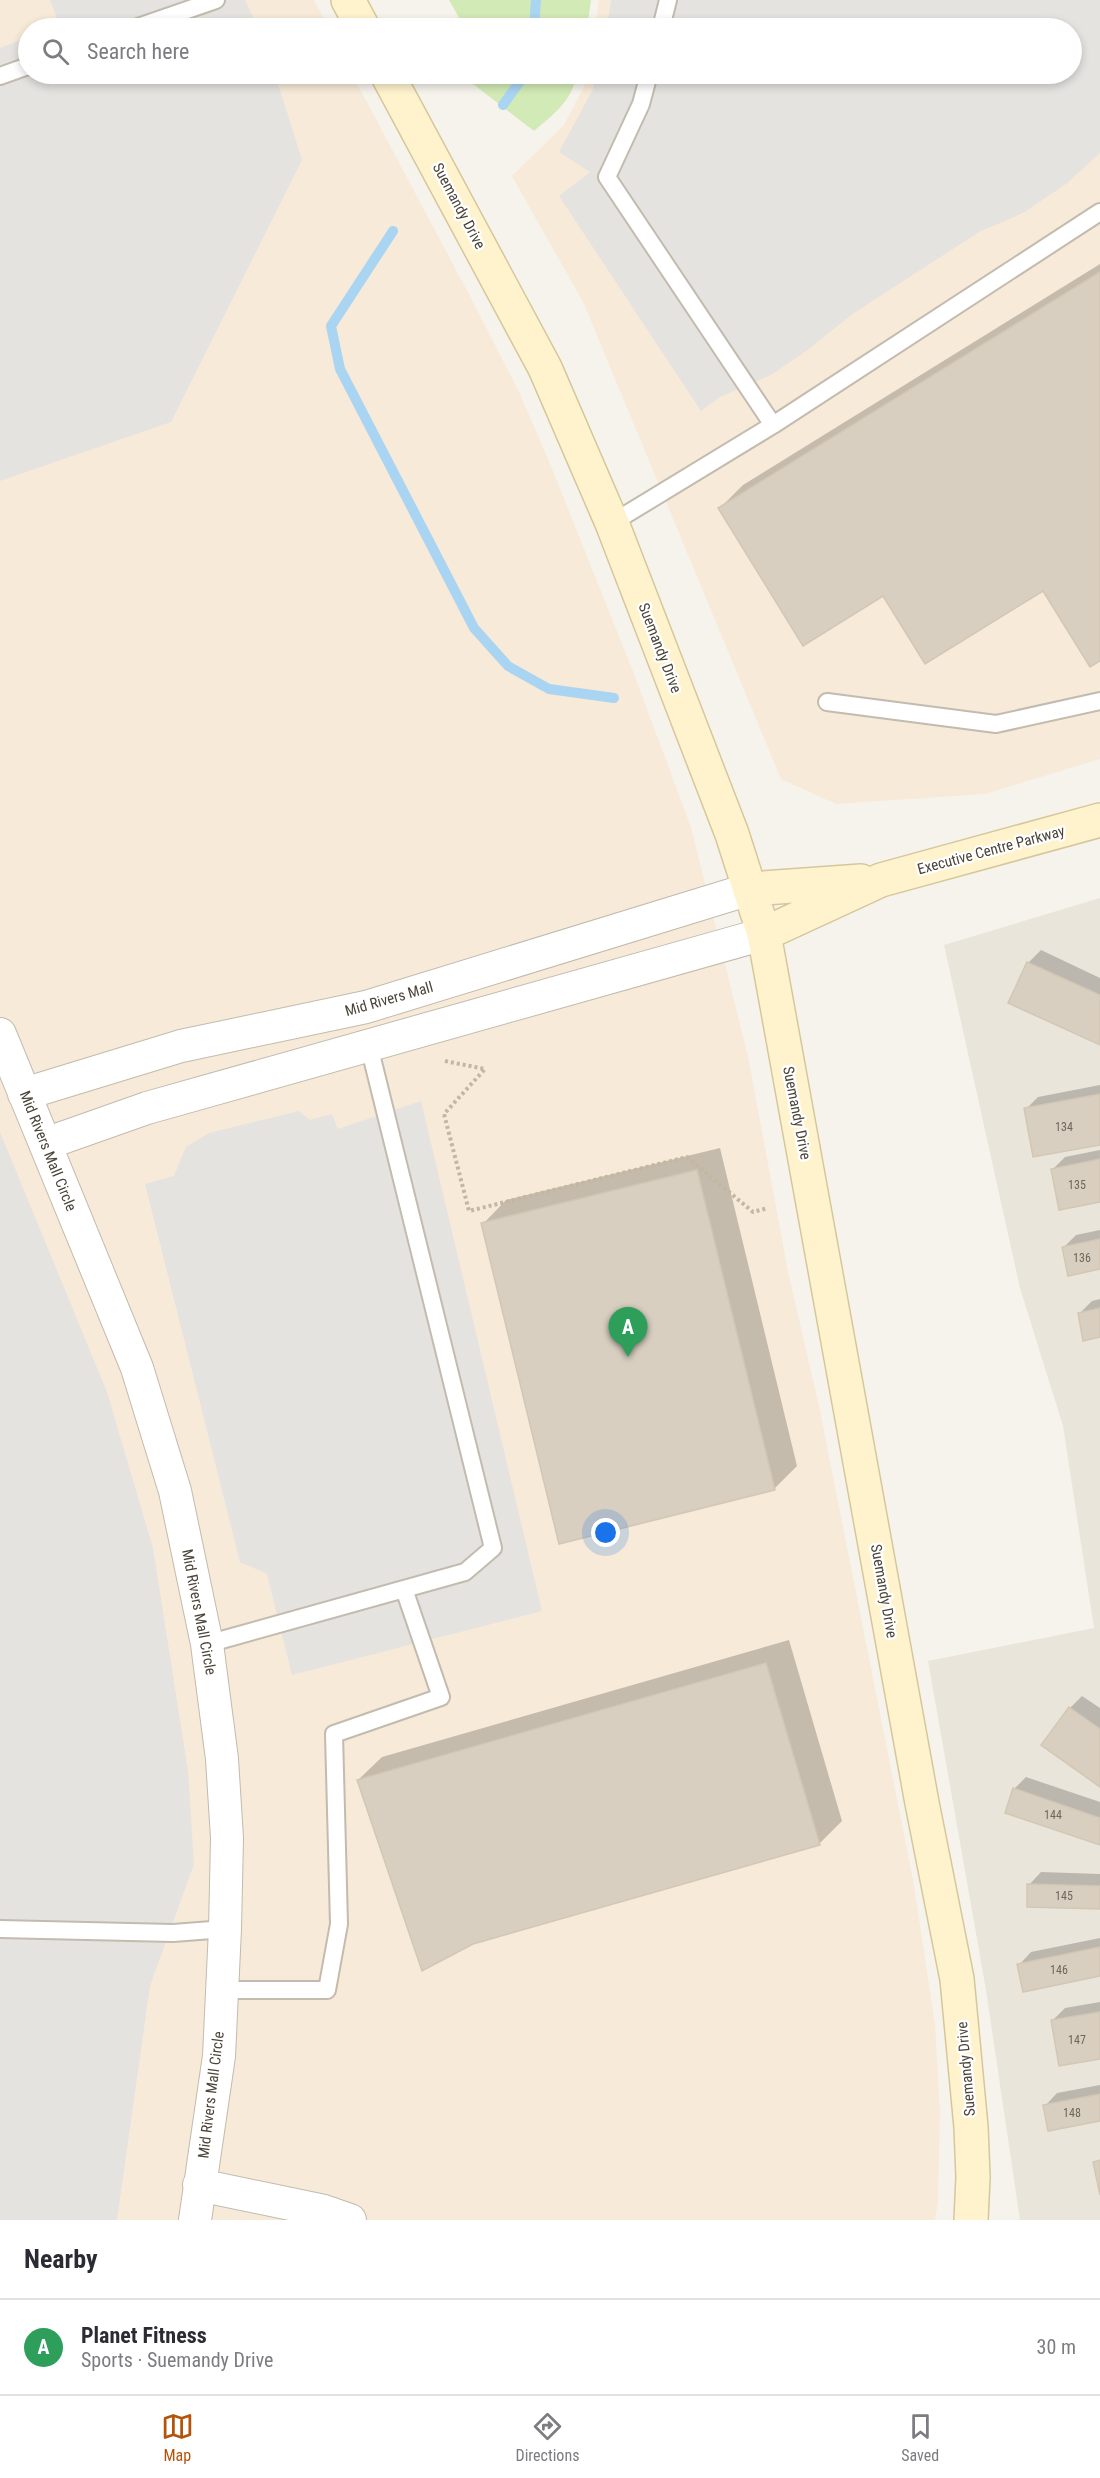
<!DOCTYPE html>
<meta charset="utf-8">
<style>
:root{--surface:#fff;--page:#f7f7f7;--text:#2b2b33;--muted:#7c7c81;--line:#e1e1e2;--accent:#b45309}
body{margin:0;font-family:"Roboto Condensed",sans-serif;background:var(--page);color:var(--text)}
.you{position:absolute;left:606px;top:1533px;width:21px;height:21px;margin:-15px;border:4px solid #fff;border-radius:50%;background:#1a73e8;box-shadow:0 0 0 9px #1a73e833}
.badge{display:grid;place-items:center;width:39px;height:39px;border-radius:50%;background:var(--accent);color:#fff;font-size:20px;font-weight:700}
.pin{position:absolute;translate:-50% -50px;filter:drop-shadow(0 2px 3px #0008)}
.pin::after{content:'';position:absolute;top:32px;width:21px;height:18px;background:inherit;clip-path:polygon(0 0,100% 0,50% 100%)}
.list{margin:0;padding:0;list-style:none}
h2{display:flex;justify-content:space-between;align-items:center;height:78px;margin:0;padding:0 24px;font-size:26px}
h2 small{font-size:20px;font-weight:400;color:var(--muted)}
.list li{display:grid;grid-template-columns:39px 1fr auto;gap:18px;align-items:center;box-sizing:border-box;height:96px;padding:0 24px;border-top:2px solid var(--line)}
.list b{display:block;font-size:22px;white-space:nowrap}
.list p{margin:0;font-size:20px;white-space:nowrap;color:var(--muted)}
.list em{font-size:20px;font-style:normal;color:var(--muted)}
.icon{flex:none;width:33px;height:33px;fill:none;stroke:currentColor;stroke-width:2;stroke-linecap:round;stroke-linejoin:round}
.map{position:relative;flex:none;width:1100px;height:2220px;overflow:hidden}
.search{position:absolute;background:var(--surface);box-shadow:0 3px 9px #0003;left:18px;right:18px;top:18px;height:66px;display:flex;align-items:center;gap:15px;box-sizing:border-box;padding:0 21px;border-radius:33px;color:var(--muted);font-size:22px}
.sheet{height:174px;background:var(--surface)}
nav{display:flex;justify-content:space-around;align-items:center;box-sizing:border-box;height:84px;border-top:2px solid var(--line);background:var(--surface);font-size:16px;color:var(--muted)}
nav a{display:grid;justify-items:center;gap:3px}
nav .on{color:var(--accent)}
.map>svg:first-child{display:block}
.residential{fill:#eae5da}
.commercial{fill:#f7ead8}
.green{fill:#d2eab5}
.parking{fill:#e5e3e0}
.shadow{fill:#0003}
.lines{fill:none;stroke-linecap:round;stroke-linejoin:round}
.stream{stroke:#a9d4f2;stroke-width:10}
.building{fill:#d8cfc1;stroke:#d3c7b4;stroke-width:1.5}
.lane-casing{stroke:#c2bbae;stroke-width:20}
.street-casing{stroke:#c2bbae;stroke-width:34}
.secondary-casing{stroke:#d6c79b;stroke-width:36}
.path{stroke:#c4b79f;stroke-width:4;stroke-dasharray:3 3;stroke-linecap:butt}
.lane{stroke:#fff;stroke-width:16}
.street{stroke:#fff;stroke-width:32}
.secondary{stroke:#fff3cd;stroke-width:33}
.labels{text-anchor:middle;stroke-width:4.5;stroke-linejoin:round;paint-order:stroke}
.number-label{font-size:12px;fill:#6e675b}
.street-label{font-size:15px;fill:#4b4439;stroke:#fff}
</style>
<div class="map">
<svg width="1100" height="2220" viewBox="0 0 1100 2220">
<rect width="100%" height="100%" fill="#f6f3ec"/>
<path class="residential" d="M1100,898V2220H1020L986,1990L928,1661L1094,1628L1063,1426L1020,1288L944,945Z"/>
<path class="commercial" d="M0,0H314L329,28H28V74H352L473,302L519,392L551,466L632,669L691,827L749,1061L788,1272L819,1406L913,1880L935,2024L940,2111L938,2202L935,2220H0Z
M599,0H1100V759L985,794L836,804L781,779L584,304L512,176L564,125L587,81L589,74H1072V28H595Z"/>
<path class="green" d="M449,0H591L587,28H465Z
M460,74H577C572,101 554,114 534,131Z"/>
<path class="parking" d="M50,0H245L258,28H53L60,26Z
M611,0H1100V153L1066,184L1023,213L979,232L851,315L808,350L771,375L720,397L701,411L559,196L590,172L559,152L592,91L598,74H1072V28H607Z
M28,37V74H275L302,160L171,422L0,481V48Z
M421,1101L542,1611L292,1675L267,1574L240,1562L145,1184L174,1176L186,1147L209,1133L299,1111L310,1120L332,1114L338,1129Z
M0,1132L107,1392L153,1548L188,1771L194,1864L150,1986L117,2220H0Z"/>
<path class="shadow" d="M1100,264V659L1044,589L884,594L720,508L743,485Z
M1041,950L1100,978V1044L1028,963Z
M1100,1085V1143L1026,1109L1038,1097Z
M720,1148L797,1466L774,1489L483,1224L506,1200Z
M1100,1150V1200L1053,1169L1065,1157Z
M1100,1230V1267L1063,1248L1076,1235Z
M1100,1299V1336L1080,1313L1092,1301Z
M789,1640L842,1821L819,1844L358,1780L382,1757Z
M1082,1696L1100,1708V1786L1070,1708Z
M1026,1777L1100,1802V1843L1014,1789Z
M1041,1872L1100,1874V1907L1029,1885Z
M1100,1938V1974L1019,1965L1031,1952Z
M1100,2002V2058L1053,2020L1065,2008Z
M1100,2085V2120L1045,2106L1057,2093Z"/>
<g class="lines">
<path class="stream" d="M534,28L536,0
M503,105L525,74
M393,231L331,326L340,369L474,628L508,666L549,689L614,698"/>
</g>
<path class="building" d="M1100,272V661L1090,667L1043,591L925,664L883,596L803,646L718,508Z
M1027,962L1100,995V1045L1008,1003Z
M1100,1094V1145L1033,1157L1024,1108Z
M1100,1159V1202L1059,1210L1051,1169Z
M697,1170L775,1490L559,1544L481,1223Z
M1100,1239V1269L1068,1276L1062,1247Z
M1100,1308V1337L1083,1341L1078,1313Z
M766,1663L820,1845L473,1944L422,1971L357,1780Z
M1069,1707L1100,1729V1787L1041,1745Z
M1013,1788L1100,1818V1845L1005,1813Z
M1027,1884L1100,1886V1909L1027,1907Z
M1100,1947V1976L1023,1992L1017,1964Z
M1100,2012V2059L1059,2066L1051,2020Z
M1100,2094V2121L1048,2131L1043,2105Z
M1100,2160V2195L1093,2162Z"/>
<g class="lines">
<defs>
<path id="lane" d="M135,28L216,0
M661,28L668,0
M649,74L641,104L607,177L773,425
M0,76L28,66
M612,523L773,425L1100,212
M827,702L996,724L1100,701
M207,1644L465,1572L493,1548L369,1046
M0,1929L173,1933L225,1929
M222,1990H327L339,1924L334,1734L441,1697L404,1589"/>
<path id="street" d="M0,1034L137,1368L175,1491L207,1644L222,1759L227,1838L225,1929L219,2056L195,2220
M24,1094L181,1046L366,1007L750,889
M45,1144L147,1108L764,934
M199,2185L324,2211L350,2220"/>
<path id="secondary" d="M348,0L363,28
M387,74L545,368L612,523L732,834L764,934L922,1803L957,1979L971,2127L973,2177L971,2220
M750,889L861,881
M764,934L881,880L1100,820"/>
</defs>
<use href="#lane" class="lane-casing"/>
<use href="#street" class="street-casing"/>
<use href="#secondary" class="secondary-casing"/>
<path class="path" d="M445,1061L485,1069L444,1114L469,1211L687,1157L753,1212L768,1208"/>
<use href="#lane" class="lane"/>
<use href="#street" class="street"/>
<use href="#secondary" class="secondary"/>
</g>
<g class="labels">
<g class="number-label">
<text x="1064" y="1131">134</text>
<text x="1077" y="1189">135</text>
<text x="1082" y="1262">136</text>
<text x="1053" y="1819">144</text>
<text x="1064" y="1900">145</text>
<text x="1059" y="1974">146</text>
<text x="1077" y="2044">147</text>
<text x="1072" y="2117">148</text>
</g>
<g class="street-label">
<text transform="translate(459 206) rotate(62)" y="5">Suemandy Drive</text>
<text transform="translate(660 648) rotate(69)" y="5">Suemandy Drive</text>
<text transform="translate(991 850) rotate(-15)" y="5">Executive Centre Parkway</text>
<text transform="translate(389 999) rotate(-16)" y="5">Mid Rivers Mall</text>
<text transform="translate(797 1113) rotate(79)" y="5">Suemandy Drive</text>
<text transform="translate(48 1151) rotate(68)" y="5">Mid Rivers Mall Circle</text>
<text transform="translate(884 1591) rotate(80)" y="5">Suemandy Drive</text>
<text transform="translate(199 1612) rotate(79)" y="5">Mid Rivers Mall Circle</text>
<text transform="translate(966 2069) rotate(-95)" y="5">Suemandy Drive</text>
<text transform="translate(211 2095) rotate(-83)" y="5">Mid Rivers Mall Circle</text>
</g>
</g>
</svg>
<div class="you"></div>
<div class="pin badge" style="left:628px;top:1357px;background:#2e9e5b">A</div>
<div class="search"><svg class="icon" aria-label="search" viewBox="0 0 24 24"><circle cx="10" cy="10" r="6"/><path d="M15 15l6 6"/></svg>Search here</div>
</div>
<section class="sheet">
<h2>Nearby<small></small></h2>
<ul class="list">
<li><span class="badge" style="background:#2e9e5b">A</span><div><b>Planet Fitness</b><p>Sports · Suemandy Drive</p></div><em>30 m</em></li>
</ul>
</section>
<nav>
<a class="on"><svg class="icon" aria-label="map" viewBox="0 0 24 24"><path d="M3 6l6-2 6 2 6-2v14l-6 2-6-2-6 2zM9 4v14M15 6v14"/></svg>Map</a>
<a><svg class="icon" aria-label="directions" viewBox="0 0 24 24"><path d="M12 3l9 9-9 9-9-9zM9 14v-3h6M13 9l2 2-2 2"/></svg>Directions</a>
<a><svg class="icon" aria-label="saved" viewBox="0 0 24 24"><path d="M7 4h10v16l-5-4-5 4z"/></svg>Saved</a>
</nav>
